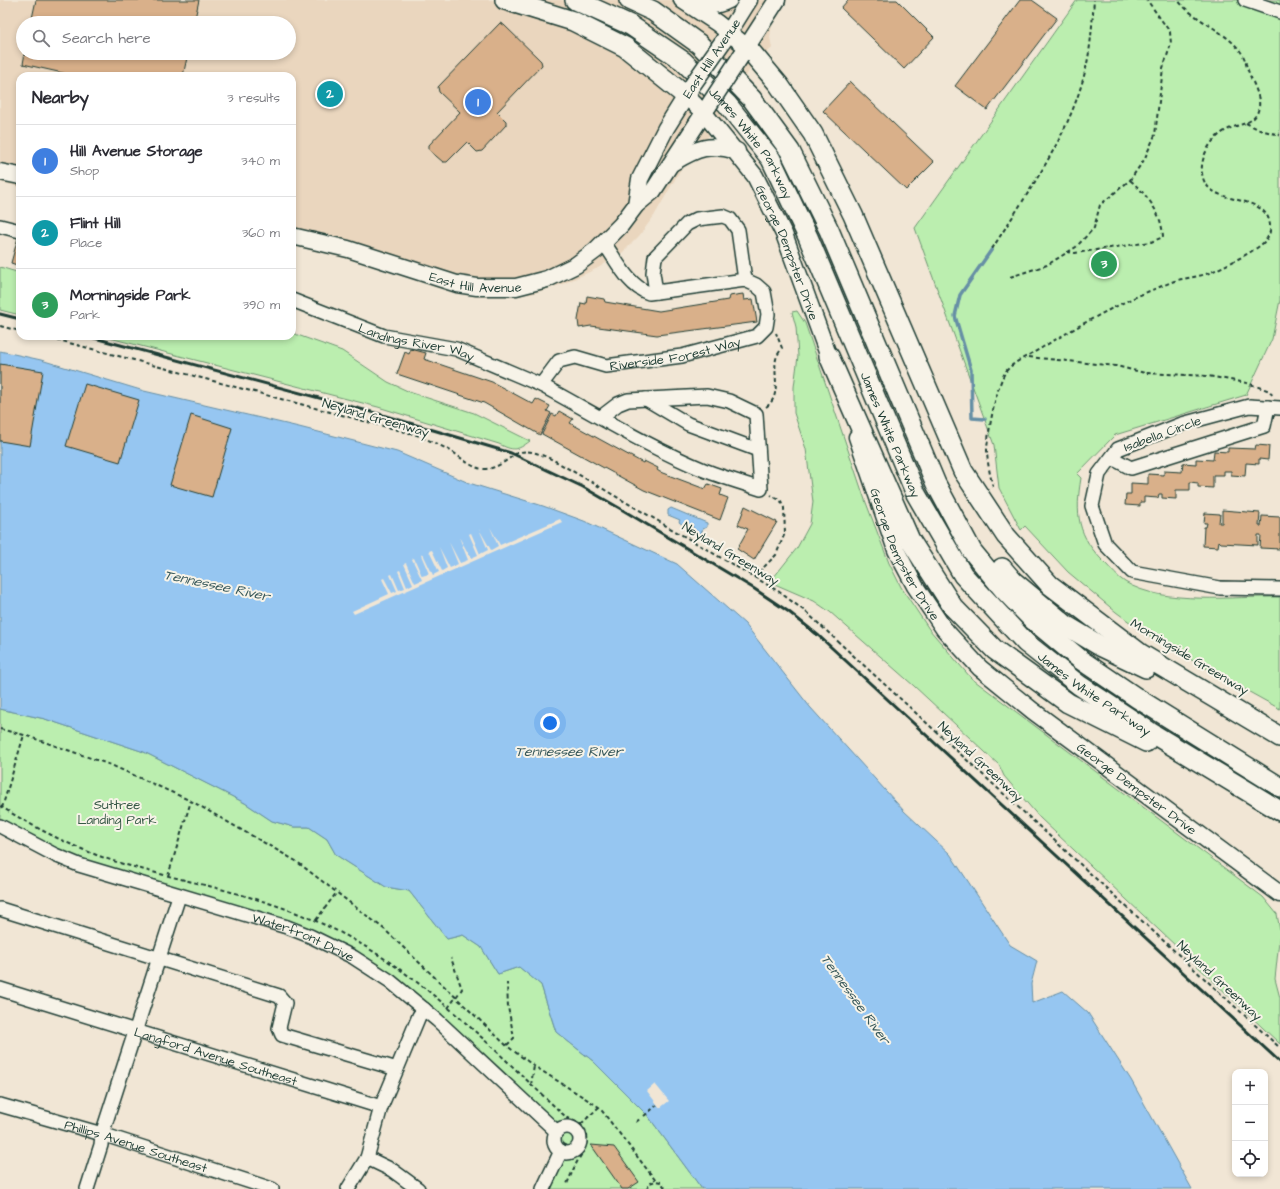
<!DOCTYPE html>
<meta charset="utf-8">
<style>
:root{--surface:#fff;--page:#f2f2f3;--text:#2b2b33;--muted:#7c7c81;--line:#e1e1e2;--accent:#c8321e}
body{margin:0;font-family:"Architects Daughter",sans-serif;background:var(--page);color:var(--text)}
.controls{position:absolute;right:12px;bottom:12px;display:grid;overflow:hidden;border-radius:8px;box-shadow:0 2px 6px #0003}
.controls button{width:36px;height:36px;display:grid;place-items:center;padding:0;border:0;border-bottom:1px solid var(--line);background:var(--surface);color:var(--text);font:20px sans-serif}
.you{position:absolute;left:550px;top:723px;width:14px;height:14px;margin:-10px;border:3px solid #fff;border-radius:50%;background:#1a73e8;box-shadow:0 0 0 6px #1a73e833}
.badge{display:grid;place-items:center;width:26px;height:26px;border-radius:50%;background:var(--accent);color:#fff;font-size:13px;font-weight:700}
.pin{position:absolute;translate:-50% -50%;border:2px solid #fff;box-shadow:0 1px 4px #0006}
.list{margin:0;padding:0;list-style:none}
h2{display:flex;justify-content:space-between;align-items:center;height:52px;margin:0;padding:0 16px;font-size:17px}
h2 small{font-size:13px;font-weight:400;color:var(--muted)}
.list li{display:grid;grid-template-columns:26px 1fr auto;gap:12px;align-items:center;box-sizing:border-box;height:72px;padding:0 16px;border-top:1px solid var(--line)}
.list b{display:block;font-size:15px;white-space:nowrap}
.list p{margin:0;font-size:13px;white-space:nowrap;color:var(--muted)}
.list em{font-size:13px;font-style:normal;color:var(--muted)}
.icon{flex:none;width:22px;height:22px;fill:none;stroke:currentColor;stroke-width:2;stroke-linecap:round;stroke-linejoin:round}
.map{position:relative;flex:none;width:1280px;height:1189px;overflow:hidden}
.search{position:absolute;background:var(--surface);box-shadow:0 2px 6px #0003;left:16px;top:16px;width:280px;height:44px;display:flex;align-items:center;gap:10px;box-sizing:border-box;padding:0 14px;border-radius:22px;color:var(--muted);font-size:15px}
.panel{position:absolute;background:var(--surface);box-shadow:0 2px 6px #0003;left:16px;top:72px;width:280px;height:268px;border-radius:12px}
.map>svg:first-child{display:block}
.built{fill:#ead6be;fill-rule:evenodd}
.green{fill:#bbeeaf;stroke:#6d9672}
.water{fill:#96c6f1;stroke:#668fa5}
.pier{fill:#f1e6d5}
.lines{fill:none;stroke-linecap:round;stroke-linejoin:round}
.stream{stroke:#668fa5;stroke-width:3.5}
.building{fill:#d9b08a;stroke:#1f3d34}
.minor-casing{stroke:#1f3d34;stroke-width:16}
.major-casing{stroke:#1f3d34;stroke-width:19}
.highway-casing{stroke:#1f3d34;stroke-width:22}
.path{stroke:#1f3d34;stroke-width:2;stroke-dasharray:4 3;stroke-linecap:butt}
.minor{stroke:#f7f3e8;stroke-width:13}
.major{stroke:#f7f3e8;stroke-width:16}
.highway{stroke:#f7f3e8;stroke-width:19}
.rail{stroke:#1f3d34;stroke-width:3}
.major-bridge-casing{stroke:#1f3d34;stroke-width:19;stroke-linecap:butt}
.major-bridge{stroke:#f7f3e8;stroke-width:16}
.labels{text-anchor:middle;stroke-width:4;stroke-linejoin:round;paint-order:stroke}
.street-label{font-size:13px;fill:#1f3d34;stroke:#f7f3e8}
.park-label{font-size:13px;fill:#365846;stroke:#f7f3e8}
.water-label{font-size:14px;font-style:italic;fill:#37585a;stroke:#f7f3e8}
</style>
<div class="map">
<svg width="1280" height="1189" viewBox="0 0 1280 1189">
<rect width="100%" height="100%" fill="#f1e6d5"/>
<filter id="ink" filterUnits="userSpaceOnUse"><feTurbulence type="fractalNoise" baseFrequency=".025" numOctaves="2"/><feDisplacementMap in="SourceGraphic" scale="8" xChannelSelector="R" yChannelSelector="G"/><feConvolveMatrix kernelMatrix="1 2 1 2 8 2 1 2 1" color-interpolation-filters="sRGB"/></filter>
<g filter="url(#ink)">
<path class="built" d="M0,0H787L772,25L770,37L772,48L750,69L724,115L694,156L681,169L654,216L639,236L623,252L598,268L563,284L531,294L485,296L438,288L369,264L292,245V76H20V187L0,182ZM23,23H289V53H23Z"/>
<path class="green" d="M1077,0H1280V300L1272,339L1246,395L1115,435L1077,474L1081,478C1075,514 1077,536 1105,563C1111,569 1117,577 1125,582C1164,606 1234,596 1280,597V709L1150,637L1116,612L1068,572L1025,526L1021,530L999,488L994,445L915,228Z
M0,267L20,273V315L0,310Z
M797,311L805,323L865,500L889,563L901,587L929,629L971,678L1263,897L1277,914L1280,931L1275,979L1280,998V1044L1040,818L1004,776L999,765L914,686L830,612L814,601L770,582L797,548L810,524L813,502L806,449L794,413V387L798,356L796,327L792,312Z
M292,333L342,351L388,382L412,393L474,413L530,441C517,451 513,451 499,444L378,407L102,336H292Z
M0,709L45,719L144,752L245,803L272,821L294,827H309L327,839L336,855L386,887L409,891L447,939L463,935L481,947L498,974L519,967L541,985L556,1032L593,1061L648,1116L702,1189H543L557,1148L554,1140L555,1136L437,1020L331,946L101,873L0,826Z"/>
<path class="water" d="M0,351L41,360L144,391L299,427L397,452L469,483L543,506L584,521L677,564L745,624L810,707L904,811L950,854L1010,945L1037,961L1031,984L1032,1003L1063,991L1088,1013L1131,1080L1192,1189H702L648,1116L593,1061L556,1032L541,985L519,967L498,974L481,947L463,935L447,939L409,891L386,887L336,855L327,839L309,827H294L272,821L245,803L144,752L45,719L0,709Z
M671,508L707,523V527L703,529L700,535L695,532L692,525H683L679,522L680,520L668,515V510Z"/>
<path class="pier" d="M560,519L562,522L354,614L352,611L389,594L382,579L384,578L392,593L397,591L390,575L392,574L399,590L405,588L398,571L400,570L407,587L413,584L404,564L406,563L415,583L422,580L412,559L414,558L422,576L429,574L421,555L423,554L433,575L439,572L429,551L432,550L442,571L447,568L439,547L450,568L458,564L449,542L460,563L468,560L459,537L471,558L478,555L469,534L471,533L480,554L488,550L479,529L491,550L498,546L490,527L500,545Z
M655,1084L669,1101L660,1108L647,1091Z"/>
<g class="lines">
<path class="stream" d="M985,419L972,418L971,370L955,316L960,295L992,249"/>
</g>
<path class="building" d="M36,0H199L194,23H31Z
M848,0H897L934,37L904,69L841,8Z
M1020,0H1032L1057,18L987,110L955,86Z
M500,23L504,25L541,61L542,65L497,112L506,121V125L482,151L477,152L467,142L447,162H443L429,150V145L460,112L439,92L438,87Z
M25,53H188L183,76H76L23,64Z
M850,82L934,162L906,190L823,111Z
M19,234H20V266L11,263Z
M743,294L744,300L753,299L757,322L657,335L591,326L579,328L578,320L581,303L586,304L587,296L604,299L605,302L659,311L728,300L729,296Z
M411,349L426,353L424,359L492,382L533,404L536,399L550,406L547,411L551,413L540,435L484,403L397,374L405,352L409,354Z
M0,364L43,371L30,446L0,441Z
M85,384L139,400L120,462L66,446Z
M559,411L573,419L570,423L643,463L644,461L658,468L657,470L660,472L705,489L708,484L722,489L720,495L728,498L720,520L644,490L542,434L552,414L556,416Z
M191,415L232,428L212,497L170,485Z
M1256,445L1269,446L1268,460L1259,459V464L1246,463L1245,476L1231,475V471H1224V475H1213V488L1198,487V483L1190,482V490H1176V499L1162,498V494H1159L1158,498L1144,497V502H1140V506L1125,505L1126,494H1131V483L1148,484V474L1164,475V471L1182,472L1183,463L1196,464V459L1213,460L1214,451L1228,452V448L1255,449Z
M745,506L777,522L754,560L737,549L748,529L738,525Z
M1222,510L1260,513L1259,526H1261L1262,516L1280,517V549L1260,548L1261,535H1258V545L1221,543L1219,541L1218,547L1203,546L1204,527H1206L1207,523H1204L1205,513L1220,514L1219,523H1222Z
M591,1145L614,1147L639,1182L628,1189H622Z"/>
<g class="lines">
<defs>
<g id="minor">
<path d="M1245,0L1280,12"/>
<path d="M0,226L20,231"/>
<path d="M656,292L653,273L655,257L687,224L697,219L723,216L730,219L738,230L745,280"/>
<path id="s1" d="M292,300L384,336L456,349L541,385"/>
<path d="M646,399L688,424L758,450"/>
<path d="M1280,408L1249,406L1182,424L1118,449L1099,474L1092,506L1105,544L1132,572L1220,588L1280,589"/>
<path id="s2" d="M601,417L618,404L628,400L707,396L729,401L756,414L761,489C742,483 722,477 704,470C648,447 595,414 541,385L559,361L575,357L606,366L682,356L757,336L766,327L768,314L764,292L756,285L745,280L649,293C628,286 617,261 604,243"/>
<path d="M1112,458L1131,468L1264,426L1268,407"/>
<path id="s3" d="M0,826L55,855L79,865L287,927L310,936L353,957L390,981L437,1020L557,1132"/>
<path d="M0,909L279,996L285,1003L279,1028L282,1035L397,1069L419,1016L424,1009"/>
<path id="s4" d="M0,989L381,1107L367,1158L348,1189"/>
<path id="s5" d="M0,1105L102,1134L272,1189"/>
<path d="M381,1107L397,1069"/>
<circle cx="567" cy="1140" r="13"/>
<path d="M367,1158L392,1170L418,1189"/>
<path d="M87,1189L101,1145L102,1134L179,896"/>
<path d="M543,1189L561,1151"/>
</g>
<g id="major">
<path d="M682,0L717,23L747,47"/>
<path d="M690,4C704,7 716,7 729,0"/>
<path d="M724,40L749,0"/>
<path d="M741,56L777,0"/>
<path id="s6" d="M686,96L704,113L755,176L784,234L833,368"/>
<path d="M674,162C697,148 710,143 737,151"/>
<path d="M0,172L20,176"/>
<path d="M636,205L640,179L666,128L691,88"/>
<path id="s7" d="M292,236L348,249L457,284L477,287H516L547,279L576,265L596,250L621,225L636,205L653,191L709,105"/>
<path id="s8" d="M857,437L896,550L915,586L944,629L980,668L1033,711L1280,894"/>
</g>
<g id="highway">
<path d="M505,0L573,21L625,47L686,96"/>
<path id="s9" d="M575,0L630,25L683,61L727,104L771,159L808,237L916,494L963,575L1026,643L1079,685L1150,732L1280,811"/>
<path d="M629,0L653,11L699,44L752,99L790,151L829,230L936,484L972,551L1004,590L1033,620L1081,660L1137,698L1280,787"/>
<path d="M747,47L779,85L813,134L853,215L963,471L1006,536L1050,585L1141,654L1280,737"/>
<path d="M829,356L910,540L953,607L995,650L1068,703L1146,742"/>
<path d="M1002,568L1013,581L1067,626L1102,647L1146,668"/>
</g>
</defs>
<use href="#minor" class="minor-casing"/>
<use href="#major" class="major-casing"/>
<use href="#highway" class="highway-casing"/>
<path class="path" d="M1246,123L1260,130L1280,135
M992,249C1027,193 1069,137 1085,72C1091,49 1092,24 1094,0
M1067,252L1075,253L1151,242L1163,237C1162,213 1147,195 1130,180
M1010,277L1047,265L1076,247L1094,228L1100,205L1130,180L1144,160L1155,135L1163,68L1171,44L1170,32L1147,0
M0,326L20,331
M43,336L417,435C428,440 440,445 451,451C461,457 473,470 486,469C497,468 506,461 514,455C526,446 545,456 557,462L754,577L778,591L806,612L1280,1048
M1029,357L1116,366L1145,373L1208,376L1247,383L1270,391L1272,395
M766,407C782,396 773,374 776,359C777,355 780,351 782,348L776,333
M993,487C990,475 987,461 987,449C988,433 997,379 1008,369C1015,361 1034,353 1043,347C1082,324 1120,302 1162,286C1169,283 1176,280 1183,279C1192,277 1201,276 1209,273C1221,268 1258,250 1265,241C1267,239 1270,233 1270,231C1273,188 1206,211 1202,173C1200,156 1212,137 1227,130C1239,123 1256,125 1259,107C1261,94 1249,77 1246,64C1241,36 1192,21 1178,0
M754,577L776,555L785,533L784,508L781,501L771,495
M0,729L24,735L111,765L191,801L296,861L384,929L507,1046L534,1066L599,1107L656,1181
M0,806C38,830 80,851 123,864C186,882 256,894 316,921C415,964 489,1046 567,1118C571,1120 578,1122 581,1125C595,1138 582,1152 576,1164C573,1170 570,1177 567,1184
M2,808L24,735
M168,876L191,801
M316,920L337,892
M448,1008L462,989L451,958
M507,1045L514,1038L508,1007L507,983
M531,1085L534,1066
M644,1116L657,1105
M636,1122L641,1118
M581,1124L599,1107
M647,1189L650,1183L656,1181L661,1182L666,1189"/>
<use href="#minor" class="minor"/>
<use href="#major" class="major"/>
<use href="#highway" class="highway"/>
<path class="rail" d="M0,314L20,319
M87,336L379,414L511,453L583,487L621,509L753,588L789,612L819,636L1280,1062"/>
<defs>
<path id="major-bridge" d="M691,87L724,40
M709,105L741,56"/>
</defs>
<use href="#major-bridge" class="major-bridge-casing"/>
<use href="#major-bridge" class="major-bridge"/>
</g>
</g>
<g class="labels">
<g class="street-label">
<text transform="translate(711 58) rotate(-56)" y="5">East Hill Avenue</text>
<text dy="5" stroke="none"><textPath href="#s9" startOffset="232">James White Parkway</textPath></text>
<text dy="5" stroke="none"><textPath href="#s6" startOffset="189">George Dempster Drive</textPath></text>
<text dy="5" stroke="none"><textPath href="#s7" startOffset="190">East Hill Avenue</textPath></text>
<text dy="5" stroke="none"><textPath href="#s1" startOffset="132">Landings River Way</textPath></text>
<text dy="5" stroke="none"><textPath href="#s2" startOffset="632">Riverside Forest Way</textPath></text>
<text transform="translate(376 417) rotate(16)" y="5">Neyland Greenway</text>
<text transform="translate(1162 433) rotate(-20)" y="5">Isabella Circle</text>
<text dy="5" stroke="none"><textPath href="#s9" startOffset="557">James White Parkway</textPath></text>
<text transform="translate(731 553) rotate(31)" y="5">Neyland Greenway</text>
<text dy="5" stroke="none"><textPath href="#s8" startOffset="127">George Dempster Drive</textPath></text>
<text transform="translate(1190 656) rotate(31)" y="5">Morningside Greenway</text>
<text dy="5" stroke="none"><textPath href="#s9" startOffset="893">James White Parkway</textPath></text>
<text transform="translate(981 761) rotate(43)" y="5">Neyland Greenway</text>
<text dy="5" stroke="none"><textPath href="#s8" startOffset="463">George Dempster Drive</textPath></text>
<text dy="5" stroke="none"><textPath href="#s3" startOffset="324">Waterfront Drive</textPath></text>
<text transform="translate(1220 980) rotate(43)" y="5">Neyland Greenway</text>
<text dy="5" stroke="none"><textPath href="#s4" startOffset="226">Langford Avenue Southeast</textPath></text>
<text dy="5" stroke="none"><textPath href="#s5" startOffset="142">Phillips Avenue Southeast</textPath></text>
</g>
<g class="park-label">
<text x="117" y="809">Suttree<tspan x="117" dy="15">Landing Park</tspan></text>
</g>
<g class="water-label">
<text transform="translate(217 585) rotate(12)" y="5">Tennessee River</text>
<text x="569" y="756">Tennessee River</text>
<text transform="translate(856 999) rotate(54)" y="5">Tennessee River</text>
</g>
</g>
</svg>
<div class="controls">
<button>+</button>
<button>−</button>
<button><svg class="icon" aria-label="locate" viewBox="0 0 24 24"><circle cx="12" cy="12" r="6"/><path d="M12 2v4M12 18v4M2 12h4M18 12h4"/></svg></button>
</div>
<div class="you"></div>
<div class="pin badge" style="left:478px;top:102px;background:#3f7fe0">1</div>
<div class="pin badge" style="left:330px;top:94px;background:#0f9aa8">2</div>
<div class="pin badge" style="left:1104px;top:264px;background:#2e9e5b">3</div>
<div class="search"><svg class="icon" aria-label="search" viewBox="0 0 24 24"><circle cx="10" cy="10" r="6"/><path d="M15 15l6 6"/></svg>Search here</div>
<section class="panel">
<h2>Nearby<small>3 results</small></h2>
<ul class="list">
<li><span class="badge" style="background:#3f7fe0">1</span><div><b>Hill Avenue Storage</b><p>Shop</p></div><em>340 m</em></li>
<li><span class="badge" style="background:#0f9aa8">2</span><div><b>Flint Hill</b><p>Place</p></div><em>360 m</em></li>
<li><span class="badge" style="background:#2e9e5b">3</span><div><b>Morningside Park</b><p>Park</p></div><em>390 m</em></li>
</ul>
</section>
</div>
